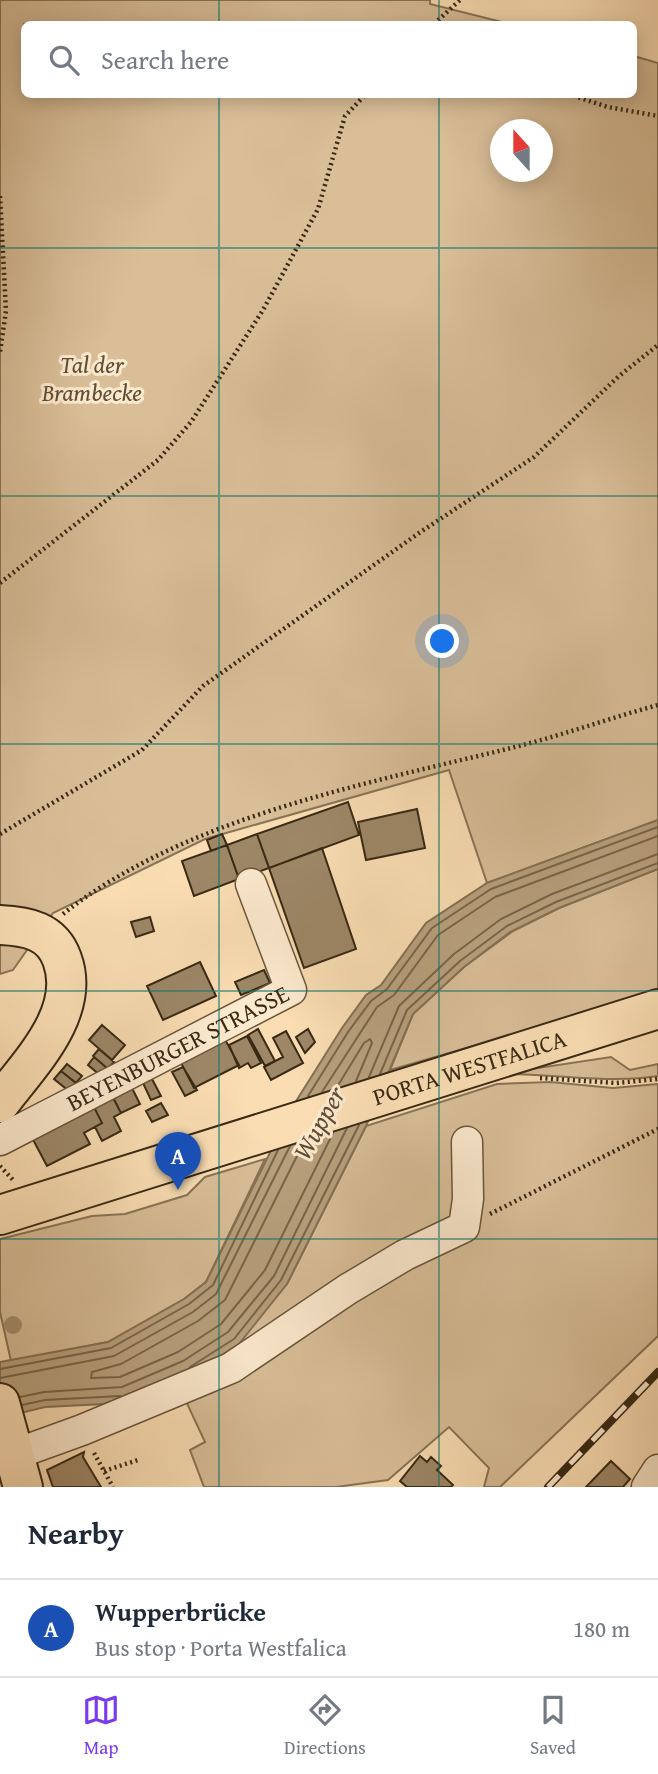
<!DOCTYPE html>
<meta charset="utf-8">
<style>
:root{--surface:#fff;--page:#f6f6f7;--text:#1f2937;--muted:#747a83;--line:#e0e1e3;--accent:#7c3aed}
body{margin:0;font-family:"Gentium Book Plus",serif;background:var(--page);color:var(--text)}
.compass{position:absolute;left:490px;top:119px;width:63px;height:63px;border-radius:50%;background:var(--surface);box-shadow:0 4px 18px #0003;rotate:339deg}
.you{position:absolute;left:443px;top:642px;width:24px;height:24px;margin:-18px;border:5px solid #fff;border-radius:50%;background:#1a73e8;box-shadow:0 0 0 10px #1a73e833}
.badge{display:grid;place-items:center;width:46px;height:46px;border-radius:50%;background:var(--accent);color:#fff;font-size:23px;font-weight:700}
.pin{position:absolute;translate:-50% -58px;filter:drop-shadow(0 2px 4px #0008)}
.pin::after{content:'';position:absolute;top:37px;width:24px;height:21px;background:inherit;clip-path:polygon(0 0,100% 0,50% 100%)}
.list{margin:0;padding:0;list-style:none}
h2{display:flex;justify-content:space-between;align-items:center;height:91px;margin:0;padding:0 28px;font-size:30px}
h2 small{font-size:23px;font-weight:400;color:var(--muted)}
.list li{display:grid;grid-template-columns:46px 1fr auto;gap:21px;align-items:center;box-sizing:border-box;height:98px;padding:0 28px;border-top:2px solid var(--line)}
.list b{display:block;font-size:26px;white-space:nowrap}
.list p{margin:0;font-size:23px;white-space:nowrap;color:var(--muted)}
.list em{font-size:23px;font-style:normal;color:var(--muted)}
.icon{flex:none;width:38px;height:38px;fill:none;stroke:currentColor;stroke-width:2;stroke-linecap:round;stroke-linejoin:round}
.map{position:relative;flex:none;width:658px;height:1487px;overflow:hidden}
.search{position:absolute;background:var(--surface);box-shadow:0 4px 18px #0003;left:21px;right:21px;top:21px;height:77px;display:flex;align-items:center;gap:18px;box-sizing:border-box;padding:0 24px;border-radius:10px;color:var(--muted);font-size:26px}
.sheet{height:189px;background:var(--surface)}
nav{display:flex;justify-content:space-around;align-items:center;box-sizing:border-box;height:98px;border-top:2px solid var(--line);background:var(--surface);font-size:19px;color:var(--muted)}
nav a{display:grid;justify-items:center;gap:4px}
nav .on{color:var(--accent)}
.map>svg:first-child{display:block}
.green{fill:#d9be98;stroke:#887456;stroke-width:2;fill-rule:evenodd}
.water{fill:#b8a07d;stroke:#857053;stroke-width:2}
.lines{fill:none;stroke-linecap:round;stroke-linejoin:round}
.shore{stroke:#786449;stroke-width:2}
.building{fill:#9d8767;stroke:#382915;stroke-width:2}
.minor-casing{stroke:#68563c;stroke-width:33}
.major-casing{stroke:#382915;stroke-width:42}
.path{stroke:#382915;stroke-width:4.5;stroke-dasharray:2 3.5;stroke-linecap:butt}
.minor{stroke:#fce9ce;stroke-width:30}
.major{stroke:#faddb3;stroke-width:38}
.rail-casing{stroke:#382915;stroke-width:8}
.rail{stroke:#fce9ce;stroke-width:5;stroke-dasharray:16;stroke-linecap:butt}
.tree{fill:#a58e6e}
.grid{fill:none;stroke:#0f766e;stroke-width:2;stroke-opacity:0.55}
.labels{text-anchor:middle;stroke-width:6;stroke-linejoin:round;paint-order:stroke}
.park-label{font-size:24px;font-style:italic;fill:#604e36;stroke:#fce9ce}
.street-label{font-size:24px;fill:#382915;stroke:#fce9ce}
.water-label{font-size:26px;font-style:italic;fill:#5e4d34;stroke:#fce9ce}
</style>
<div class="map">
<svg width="658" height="1487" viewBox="0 0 658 1487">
<rect width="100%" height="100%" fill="#faddb3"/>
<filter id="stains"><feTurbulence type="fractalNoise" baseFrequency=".00286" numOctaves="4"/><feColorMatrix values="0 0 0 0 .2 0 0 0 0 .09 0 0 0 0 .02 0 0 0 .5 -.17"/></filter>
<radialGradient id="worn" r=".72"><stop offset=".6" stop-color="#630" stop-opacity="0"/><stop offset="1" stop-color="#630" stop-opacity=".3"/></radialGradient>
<path class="green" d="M0,0H430V4L510,24H24V94H634V56L658,63V820L487,883L449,770L205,839L53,913L13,970L0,974ZM500,130H542V172H500Z
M658,869V993L390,1070L413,1014L464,967L513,931L559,908Z
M611,1057L630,1070L658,1064V1076C609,1084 549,1073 498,1074Z
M550,1082L613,1088L658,1084V1336L500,1487H484L489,1468L449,1427L388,1480L336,1487H204L190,1450L205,1442L184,1397L191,1375L287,1284L366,1126L497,1084Z
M265,1159L206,1282L184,1299L108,1342L11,1361L0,1312V1239L92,1216L125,1214L187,1195L205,1177Z"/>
<path class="water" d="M658,820V869L559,908L510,932L464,967L413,1014L366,1126L287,1284L239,1344L191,1375L125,1403L45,1407L0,1418V1362L108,1342L184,1299L206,1282L293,1106L342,1028L366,995L381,985L426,923L487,883Z"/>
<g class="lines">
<path class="shore" d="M380,1074L407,1010L460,961L507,926L556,902L658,863
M369,1077L399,1006L454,954L501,919L552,894L658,854
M337,1087L364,1043L370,1039L372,1043L356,1081
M322,1092L377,1007L394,995L438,935L495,897L658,836
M308,1096L348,1032L371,1001L387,989L432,928L491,889L658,827
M304,1142L225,1300L198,1321L121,1364L92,1372L91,1378L120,1377L178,1352L221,1324L265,1270L333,1133
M190,1367L234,1339L281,1280L359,1125
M0,1369L111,1348L189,1304L213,1285L278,1150
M0,1378L114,1356L193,1312L216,1294L290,1146
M20,1397L44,1392L122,1387L183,1361L228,1332L274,1276L347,1128
M22,1405L45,1400L120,1396"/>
</g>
<path class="building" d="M348,802L359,835L269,868L257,834Z
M417,809L425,848L366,860L358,822Z
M222,834L227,845L211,851L207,840Z
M257,834L269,868L239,879L227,845Z
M227,845L239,879L194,896L182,861Z
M322,848L356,949L304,968L269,868Z
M150,917L154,931L136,937L131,922Z
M200,962L216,996L163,1020L147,986Z
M264,970L270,983L241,995L235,982Z
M102,1025L125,1045L112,1060L89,1040Z
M258,1029L275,1061L265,1066L248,1035Z
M308,1029L315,1042L305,1053L296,1037Z
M286,1031L303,1063L271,1080L264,1067L283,1057L273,1038Z
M222,1034L239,1065L194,1088L178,1057Z
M247,1036L261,1063L251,1068L248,1063L239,1068L229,1045Z
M99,1049L114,1062L108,1069L93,1056Z
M94,1057L108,1069L101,1076L88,1065Z
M67,1064L82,1076L76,1083L61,1071Z
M183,1067L197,1090L185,1096L172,1072Z
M61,1071L76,1083L69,1091L54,1079Z
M152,1079L161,1096L151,1100L143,1083Z
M130,1084L140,1104L121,1113L111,1094Z
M111,1093L121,1113L114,1117L121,1131L102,1141L95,1127L102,1123L92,1103Z
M92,1103L102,1123L84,1133L90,1144L47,1166L30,1134Z
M161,1103L168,1115L152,1122L146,1111Z
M84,1452L83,1457L101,1487H53L47,1470Z
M420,1456L427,1462L431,1457L441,1466L437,1470L453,1485L451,1487H407L400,1481Z
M611,1461L630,1479L623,1487H586Z"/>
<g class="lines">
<defs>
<g id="minor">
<path id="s1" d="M0,1140L291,990L251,884"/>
<path d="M13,1455L82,1430L231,1368L348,1289L405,1255L464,1227L468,1199L467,1142"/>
<path d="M647,1487L658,1470"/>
</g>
<g id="major">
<path d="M0,925C27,926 52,931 62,959C82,1013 29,1064 0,1103"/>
<path id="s2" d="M0,1215L658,1009"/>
<path d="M0,1403L23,1487"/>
</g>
</defs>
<use href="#minor" class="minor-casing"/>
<use href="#major" class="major-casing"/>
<path class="path" d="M434,24L460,0
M568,94L608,107L658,116
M0,196L6,311L0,352
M0,583L158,460L191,422L263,310L318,209L345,116L366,94
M0,834L142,750L203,686L419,533L534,457L619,376L658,345
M63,914C185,817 366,784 515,747C563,735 610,718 658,705
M540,1078L616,1083L658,1079
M0,1166L13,1180
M490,1214L658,1129
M94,1453L113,1487
M104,1471L138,1460"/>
<use href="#minor" class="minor"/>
<use href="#major" class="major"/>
<defs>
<path id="rail" d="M548,1487L658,1372"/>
</defs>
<use href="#rail" class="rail-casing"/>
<use href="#rail" class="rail"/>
</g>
<circle class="tree" cx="13" cy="1325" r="9"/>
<path class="grid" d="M219,0V24M439,0V24M219,94V1487M439,94V1487M0,248H658M0,496H658M0,744H658M0,991H658M0,1239H658"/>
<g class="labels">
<g class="park-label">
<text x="92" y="373">Tal der<tspan x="92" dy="28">Brambecke</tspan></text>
</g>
<g class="street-label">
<text dy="8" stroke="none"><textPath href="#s1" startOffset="200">BEYENBURGER STRASSE</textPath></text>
<text dy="8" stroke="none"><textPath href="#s2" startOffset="492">PORTA WESTFALICA</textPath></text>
</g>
<g class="water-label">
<text transform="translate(319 1123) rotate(-61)" y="9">Wupper</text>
</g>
</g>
<rect width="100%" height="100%" filter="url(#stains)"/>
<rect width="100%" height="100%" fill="url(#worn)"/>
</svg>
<svg class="compass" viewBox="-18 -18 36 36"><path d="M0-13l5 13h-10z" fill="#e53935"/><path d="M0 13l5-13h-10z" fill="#747a83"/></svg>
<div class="you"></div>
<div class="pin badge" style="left:178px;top:1190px;background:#1a4fb4">A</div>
<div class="search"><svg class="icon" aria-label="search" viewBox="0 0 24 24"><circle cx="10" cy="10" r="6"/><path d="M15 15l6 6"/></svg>Search here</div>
</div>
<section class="sheet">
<h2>Nearby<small></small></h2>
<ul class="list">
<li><span class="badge" style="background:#1a4fb4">A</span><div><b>Wupperbrücke</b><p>Bus stop · Porta Westfalica</p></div><em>180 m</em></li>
</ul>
</section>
<nav>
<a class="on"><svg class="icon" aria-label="map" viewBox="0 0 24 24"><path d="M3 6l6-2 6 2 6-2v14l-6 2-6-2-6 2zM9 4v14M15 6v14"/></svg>Map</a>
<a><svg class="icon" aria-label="directions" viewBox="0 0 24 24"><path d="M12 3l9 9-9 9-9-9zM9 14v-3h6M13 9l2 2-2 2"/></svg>Directions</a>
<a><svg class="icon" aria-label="saved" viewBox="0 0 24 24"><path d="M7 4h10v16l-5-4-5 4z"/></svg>Saved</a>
</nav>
